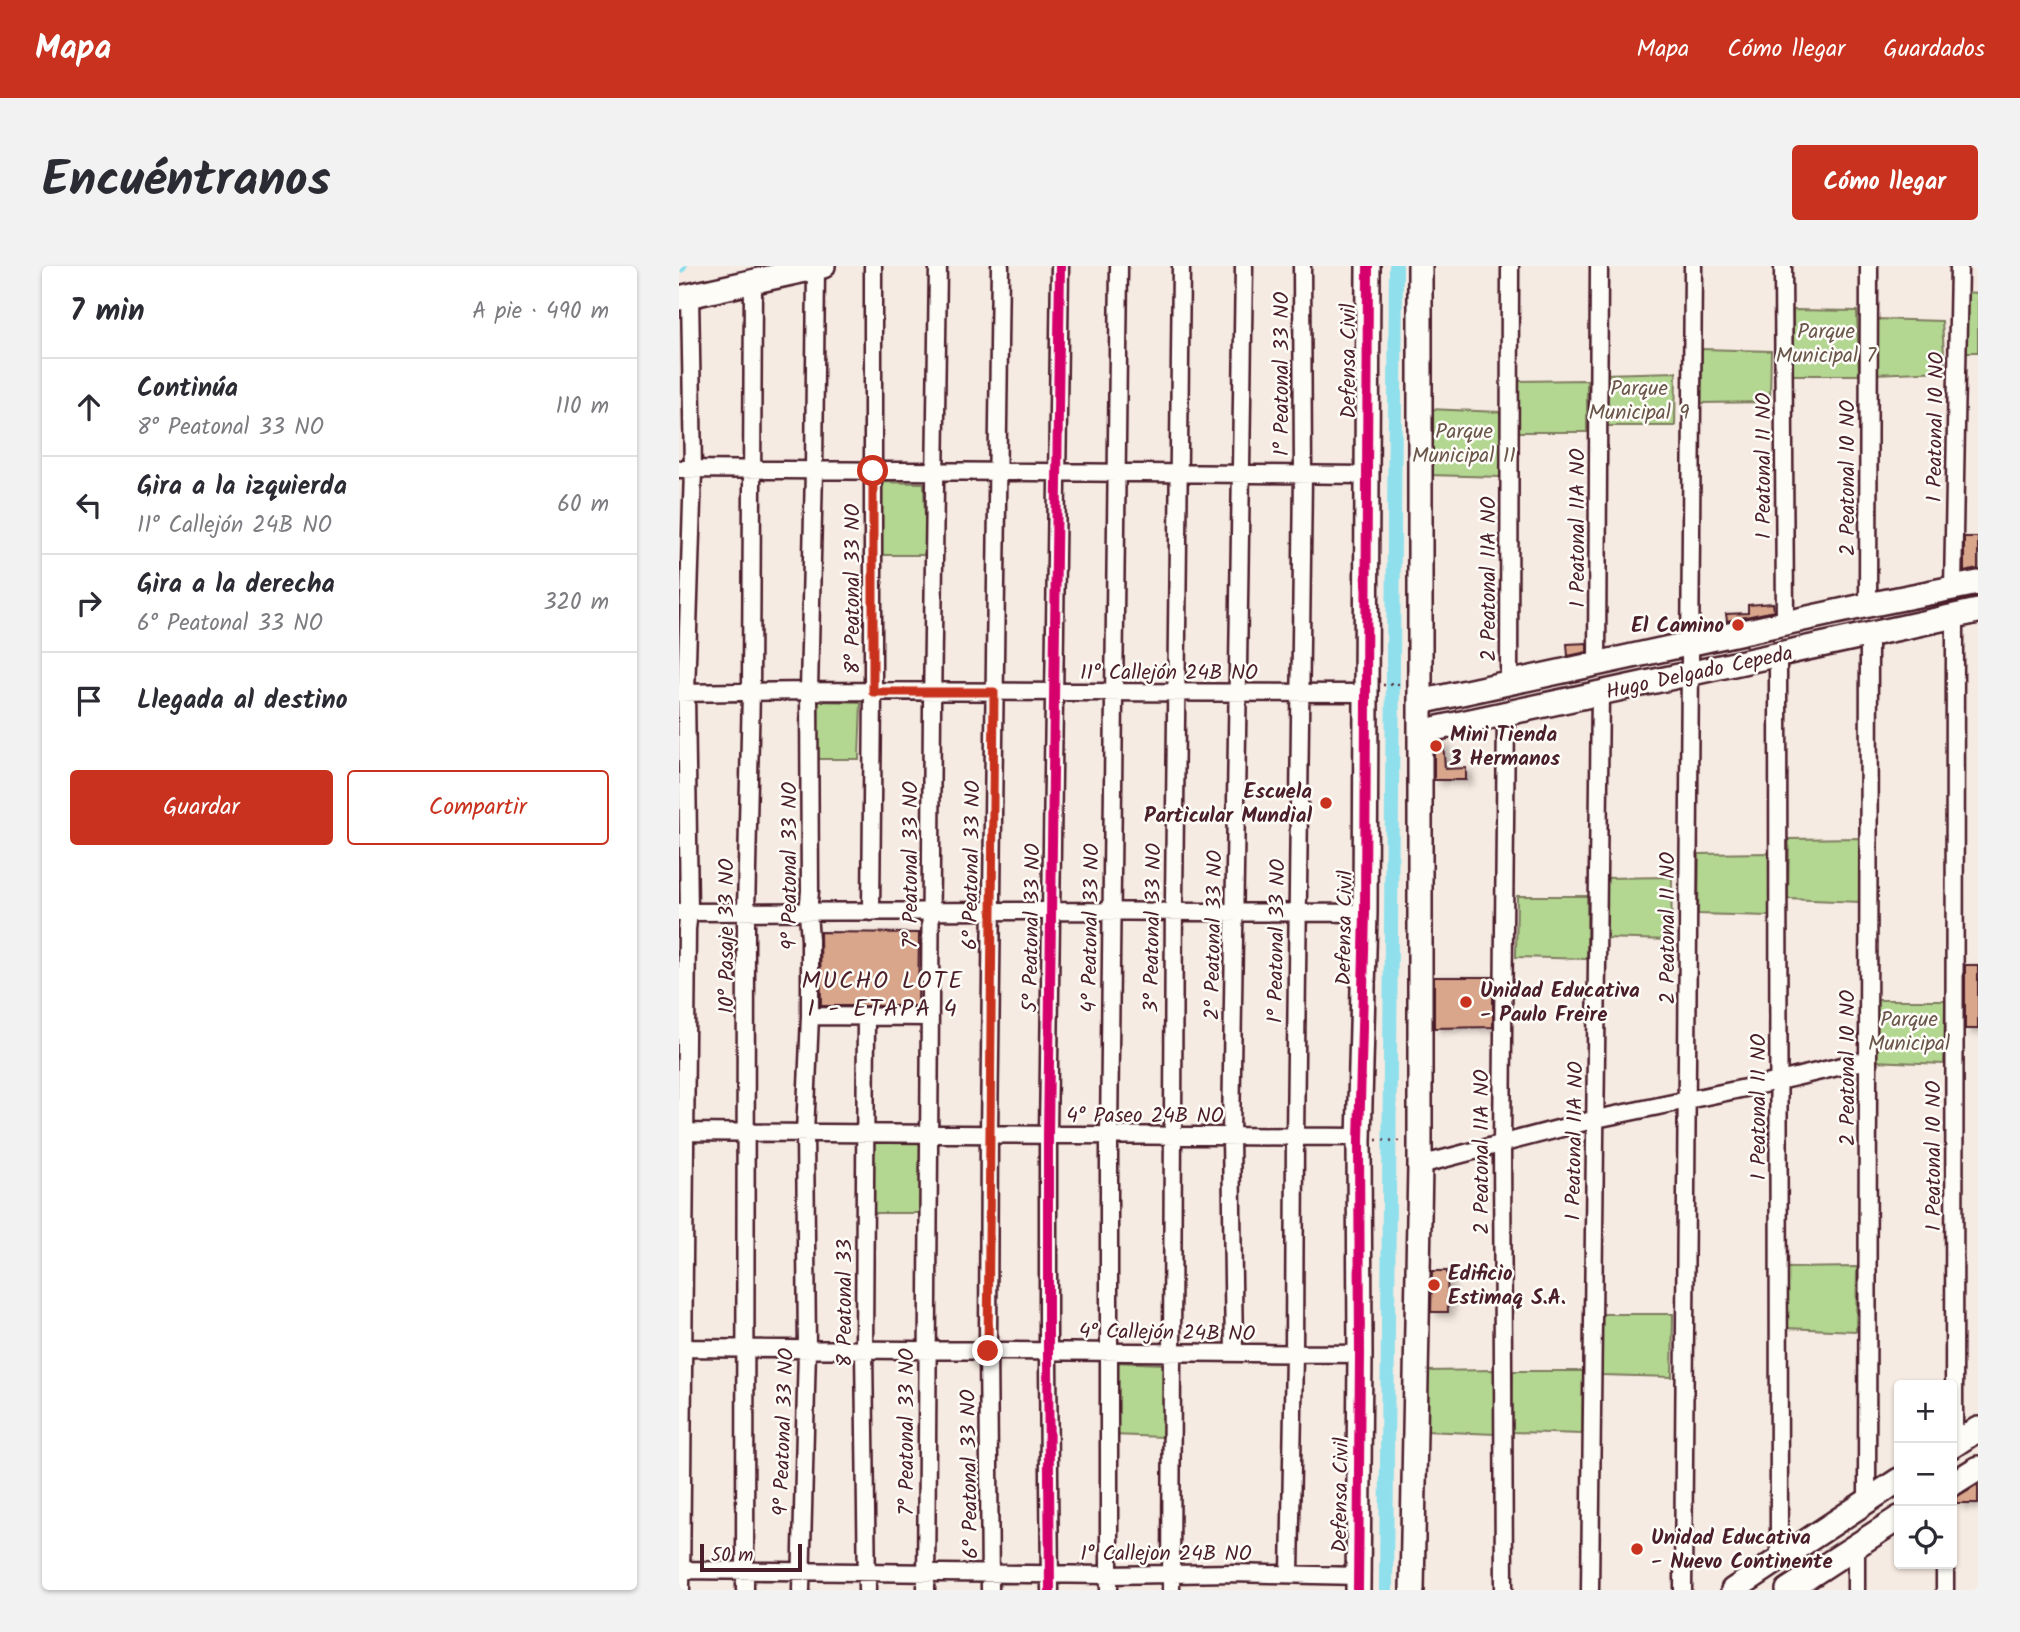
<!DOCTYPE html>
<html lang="es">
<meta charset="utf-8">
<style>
:root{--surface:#fff;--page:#f2f2f3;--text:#2b2b33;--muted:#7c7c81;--line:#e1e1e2;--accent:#c8321e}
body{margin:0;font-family:Kalam,sans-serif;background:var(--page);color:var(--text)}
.controls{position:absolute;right:21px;bottom:21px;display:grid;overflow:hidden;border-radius:7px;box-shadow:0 2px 5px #0004}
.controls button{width:63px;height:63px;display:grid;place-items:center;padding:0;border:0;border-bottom:2px solid var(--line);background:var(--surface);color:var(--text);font:35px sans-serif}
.scale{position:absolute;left:21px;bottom:18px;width:102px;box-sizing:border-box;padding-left:7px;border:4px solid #4a1f2b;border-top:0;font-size:19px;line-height:24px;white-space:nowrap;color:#4a1f2b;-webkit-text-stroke:5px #fdfcf7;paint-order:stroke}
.stop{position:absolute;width:21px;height:21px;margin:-16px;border:5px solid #c8321e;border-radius:50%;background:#fff}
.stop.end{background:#c8321e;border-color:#fff;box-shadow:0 2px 7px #0008}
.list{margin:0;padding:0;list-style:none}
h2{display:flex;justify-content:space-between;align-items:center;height:91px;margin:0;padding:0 28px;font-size:30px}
h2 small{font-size:23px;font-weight:400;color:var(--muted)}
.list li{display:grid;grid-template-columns:46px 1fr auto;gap:21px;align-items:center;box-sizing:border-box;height:98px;padding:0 28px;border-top:2px solid var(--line)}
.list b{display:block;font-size:26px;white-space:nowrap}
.list p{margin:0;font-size:23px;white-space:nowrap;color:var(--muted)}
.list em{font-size:23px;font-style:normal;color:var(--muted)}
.actions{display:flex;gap:14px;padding:21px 28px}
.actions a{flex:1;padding:16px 0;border:2px solid var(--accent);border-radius:7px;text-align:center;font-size:24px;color:var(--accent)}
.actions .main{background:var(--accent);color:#fff}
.icon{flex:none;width:38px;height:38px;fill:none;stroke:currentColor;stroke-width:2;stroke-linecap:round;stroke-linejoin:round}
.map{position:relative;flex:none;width:1299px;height:1324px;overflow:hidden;border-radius:7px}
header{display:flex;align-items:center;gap:42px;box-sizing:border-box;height:98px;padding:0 35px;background:var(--accent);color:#fff}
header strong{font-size:33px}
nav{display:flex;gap:38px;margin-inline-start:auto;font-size:24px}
.intro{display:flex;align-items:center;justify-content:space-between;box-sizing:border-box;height:168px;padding:0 42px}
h1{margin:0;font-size:49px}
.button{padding:18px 32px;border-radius:7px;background:var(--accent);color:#fff;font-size:24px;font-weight:700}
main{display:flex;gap:42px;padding:0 42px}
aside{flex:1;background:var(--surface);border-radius:7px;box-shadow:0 2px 5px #0004}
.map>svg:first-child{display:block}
.green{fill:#b3d791;stroke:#7e7b5e;stroke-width:2}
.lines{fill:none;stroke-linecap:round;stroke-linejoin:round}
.canal{stroke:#8fdfec;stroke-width:14}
.building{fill:#d9a68c;stroke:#4a1f2b;stroke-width:2;filter:url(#shadow)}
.street-casing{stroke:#4a1f2b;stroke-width:21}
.secondary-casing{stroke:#4a1f2b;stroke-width:28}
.path{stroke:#4a1f2b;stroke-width:2.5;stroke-dasharray:2 5;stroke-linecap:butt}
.street{stroke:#fdfcf7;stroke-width:16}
.secondary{stroke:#fdfcf7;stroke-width:23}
.cycleway-casing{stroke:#fdfcf7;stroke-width:15}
.cycleway{stroke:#d6006c;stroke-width:10}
.route{stroke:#c8321e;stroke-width:9}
.poi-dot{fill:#c8321e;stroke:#fdfcf7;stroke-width:2.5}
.labels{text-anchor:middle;stroke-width:5;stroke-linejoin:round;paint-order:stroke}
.park-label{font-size:21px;fill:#6a564a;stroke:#fdfcf7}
.street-label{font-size:21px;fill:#4a1f2b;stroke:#fdfcf7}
.poi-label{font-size:21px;font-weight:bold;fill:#4a1f2b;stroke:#fdfcf7;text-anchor:start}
.quarter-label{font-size:24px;letter-spacing:2px;fill:#4a1f2b;stroke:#fdfcf7}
</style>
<header>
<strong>Mapa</strong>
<nav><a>Mapa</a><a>Cómo llegar</a><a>Guardados</a></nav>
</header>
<div class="intro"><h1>Encuéntranos</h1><a class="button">Cómo llegar</a></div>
<main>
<aside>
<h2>7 min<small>A pie · 490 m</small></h2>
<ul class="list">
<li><svg class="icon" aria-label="ahead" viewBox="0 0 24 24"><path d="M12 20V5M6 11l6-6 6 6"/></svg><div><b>Continúa</b><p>8° Peatonal 33 NO</p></div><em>110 m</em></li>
<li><svg class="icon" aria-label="left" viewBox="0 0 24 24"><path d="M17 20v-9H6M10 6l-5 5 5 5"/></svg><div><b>Gira a la izquierda</b><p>11° Callejón 24B NO</p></div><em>60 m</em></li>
<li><svg class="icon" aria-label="right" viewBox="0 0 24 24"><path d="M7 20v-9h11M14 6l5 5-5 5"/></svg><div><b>Gira a la derecha</b><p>6° Peatonal 33 NO</p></div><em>320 m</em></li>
<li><svg class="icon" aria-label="arrive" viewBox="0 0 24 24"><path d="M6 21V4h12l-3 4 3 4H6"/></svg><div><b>Llegada al destino</b></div></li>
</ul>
<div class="actions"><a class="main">Guardar</a><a>Compartir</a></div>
</aside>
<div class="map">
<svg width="1299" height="1324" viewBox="0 0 1299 1324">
<defs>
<filter id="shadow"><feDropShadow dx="6" dy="3.5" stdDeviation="3.5" flood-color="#0004"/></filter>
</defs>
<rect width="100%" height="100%" fill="#f6ebe2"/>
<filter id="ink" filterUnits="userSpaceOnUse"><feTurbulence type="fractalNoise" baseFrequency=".0143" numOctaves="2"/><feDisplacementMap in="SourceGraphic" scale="14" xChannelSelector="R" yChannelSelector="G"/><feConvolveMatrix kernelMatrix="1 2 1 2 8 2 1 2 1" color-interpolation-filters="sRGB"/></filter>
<g filter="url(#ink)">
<path class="green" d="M1285,26L1299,27V86H1285Z
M1114,44L1178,45L1180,109H1114Z
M1196,53L1263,55L1266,105L1195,108Z
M1023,83L1092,85L1091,136L1022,137Z
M997,106L996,160H923L924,108Z
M908,114V166H838L837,115Z
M749,143L821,146L823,211L749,209Z
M199,216L245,217L247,289H199Z
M133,435L182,436L180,493H134Z
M1181,572L1180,636L1109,633L1110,573Z
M1091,587L1090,650L1019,648L1020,588Z
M993,611L992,674L922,672L923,612Z
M838,630H908V693L837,691Z
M1195,734H1266L1265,798L1194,795Z
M190,874L241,875L243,947H190Z
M1178,1001L1177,1065L1106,1062L1107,1002Z
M923,1048H994L993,1111L922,1109Z
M434,1096L484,1098V1171L434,1169Z
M817,1104L816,1168L746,1165L747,1105Z
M834,1105H904L903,1168L833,1166Z"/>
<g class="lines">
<path class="canal" d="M0,0H1
M707,1324L717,0"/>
</g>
<path class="building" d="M1285,271H1299V303L1285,306Z
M1094,337L1095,345L1048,355L1047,348L1069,347V339Z
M908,377V386L889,390L888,378Z
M764,475L766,503L787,502V514H755V477Z
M141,666L240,667L239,740H142Z
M1286,699H1299V763H1286Z
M755,711H814V761L755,762Z
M753,1005H768L769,1046H752Z
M1299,1218V1237H1277V1231Z"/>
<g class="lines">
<defs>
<path id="street" d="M1104,0L1106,357
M0,203L688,209
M1274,322L1280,0
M1189,339L1190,0
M1099,388L1100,1293
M918,398L920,0
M830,417L831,0
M0,427L130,425L687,427
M0,646L371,645L686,647
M192,646L194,426V0
M131,750L250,751
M187,750L185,1084L188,1324
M0,866L680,871
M741,899L917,853L1100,815L1188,794
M0,1082L681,1088
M555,1087L552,870L565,0
M1275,1179L1276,350
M1188,1235L1190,368
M1177,1280V1324
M1266,1298V1324
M0,1304L430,1309L553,1307L679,1310
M611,1308L615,1088L616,871L624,209L623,0
M2,1324L8,663L10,646L7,427L14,204L11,29
M66,1324L67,646L72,425L74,16
M122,1324L128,1083L126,867L131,750V674L129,647L131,625L130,425L135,204L137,2
M247,1324L253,442L259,0
M311,1324L309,1076L310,868L321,0
M371,1324L369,1095V869L381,0
M430,1324V869L440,0
M492,1324C492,883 496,441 502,0
M825,1324L823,878L827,447
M911,1324L921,427
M1004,1324L1014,0"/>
<path id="secondary" d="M0,32L144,0
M741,436L1189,339L1299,317
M741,466L1299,345
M1273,1180L1299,1163
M1273,1218L1299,1202
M679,1324L681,1088L680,875L686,647L689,0
M733,1324L741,899V0
M1054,1324L1220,1214
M1109,1324L1220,1252"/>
</defs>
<use href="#street" class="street-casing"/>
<use href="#secondary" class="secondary-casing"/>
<path class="path" d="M704,419L722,418
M697,874L722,875"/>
<use href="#street" class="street"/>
<use href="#secondary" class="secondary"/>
<defs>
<path id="cycleway" d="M371,1324L369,1095V869L381,0
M679,1324L681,1088L680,875L686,647L689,0"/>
</defs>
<use href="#cycleway" class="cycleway-casing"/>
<use href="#cycleway" class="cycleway"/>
</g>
</g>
<g class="lines" filter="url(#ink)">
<path class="route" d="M194,205V426H315L309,1085"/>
</g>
<g class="poi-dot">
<circle cx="1059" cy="359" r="7"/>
<circle cx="757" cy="480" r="7"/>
<circle cx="647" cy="537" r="7"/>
<circle cx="787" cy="736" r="7"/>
<circle cx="755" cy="1019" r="7"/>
<circle cx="958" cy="1283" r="7"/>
</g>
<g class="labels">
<g class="park-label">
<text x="1147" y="72">Parque<tspan x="1147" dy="24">Municipal 7</tspan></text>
<text x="960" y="129">Parque<tspan x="960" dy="24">Municipal 9</tspan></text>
<text x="785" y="172">Parque<tspan x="785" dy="24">Municipal 11</tspan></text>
<text x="1230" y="760">Parque<tspan x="1230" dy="24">Municipal</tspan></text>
</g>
<g class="street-label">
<text transform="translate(669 95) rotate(-90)" y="7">Defensa Civil</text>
<text transform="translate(602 108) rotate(-90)" y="7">1° Peatonal 33 NO</text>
<text transform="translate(1256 161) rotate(-89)" y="7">1 Peatonal 10 NO</text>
<text transform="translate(1084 200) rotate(-90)" y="7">1 Peatonal 11 NO</text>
<text transform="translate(1168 212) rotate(-90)" y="7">2 Peatonal 10 NO</text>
<text transform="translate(898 262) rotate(-90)" y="7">1 Peatonal 11A NO</text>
<text transform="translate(809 313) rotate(-90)" y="7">2 Peatonal 11A NO</text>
<text transform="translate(173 323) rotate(-90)" y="7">8° Peatonal 33 NO</text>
<text x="490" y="413">11° Callejón 24B NO</text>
<text transform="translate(1020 406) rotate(-12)" y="7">Hugo Delgado Cepeda</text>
<text transform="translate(231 599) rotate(-90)" y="7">7° Peatonal 33 NO</text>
<text transform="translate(292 599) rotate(-89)" y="7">6° Peatonal 33 NO</text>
<text transform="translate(110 600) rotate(-90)" y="7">9° Peatonal 33 NO</text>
<text transform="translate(352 662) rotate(-89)" y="7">5° Peatonal 33 NO</text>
<text transform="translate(411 662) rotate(-89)" y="7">4° Peatonal 33 NO</text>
<text transform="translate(473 662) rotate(-89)" y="7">3° Peatonal 33 NO</text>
<text transform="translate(665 662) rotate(-89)" y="7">Defensa Civil</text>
<text transform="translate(988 662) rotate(-90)" y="7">2 Peatonal 11 NO</text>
<text transform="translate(534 669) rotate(-89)" y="7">2° Peatonal 33 NO</text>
<text transform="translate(47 670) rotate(-90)" y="7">10° Pasaje 33 NO</text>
<text transform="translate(597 675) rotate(-89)" y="7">1° Peatonal 33 NO</text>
<text transform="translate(1168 802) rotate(-90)" y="7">2 Peatonal 10 NO</text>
<text transform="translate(1079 841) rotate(-90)" y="7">1 Peatonal 11 NO</text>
<text x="466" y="856">4° Paseo 24B NO</text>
<text transform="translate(895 875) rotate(-89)" y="7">1 Peatonal 11A NO</text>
<text transform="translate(802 886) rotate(-90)" y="7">2 Peatonal 11A NO</text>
<text transform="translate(1254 890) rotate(-90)" y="7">1 Peatonal 10 NO</text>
<text transform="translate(165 1037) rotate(-90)" y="7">8 Peatonal 33</text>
<text transform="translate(488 1066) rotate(1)" y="7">4° Callejón 24B NO</text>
<text transform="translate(104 1166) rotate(-88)" y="7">9° Peatonal 33 NO</text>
<text transform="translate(227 1166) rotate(-90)" y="7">7° Peatonal 33 NO</text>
<text transform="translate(290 1208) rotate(-91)" y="7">6° Peatonal 33 NO</text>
<text transform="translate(661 1229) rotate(-89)" y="7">Defensa Civil</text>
<text x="487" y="1294">1° Callejon 24B NO</text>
</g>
<g class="poi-label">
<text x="1045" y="366" text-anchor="end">El Camino</text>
<text x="771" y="475">Mini Tienda<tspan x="771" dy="24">3 Hermanos</tspan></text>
<text x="633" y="532" text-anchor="end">Escuela<tspan x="633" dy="24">Particular Mundial</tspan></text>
<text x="801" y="731">Unidad Educativa<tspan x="801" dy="24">- Paulo Freire</tspan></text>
<text x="769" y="1014">Edificio<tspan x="769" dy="24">Estimaq S.A.</tspan></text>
<text x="972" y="1278">Unidad Educativa<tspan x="972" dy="24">- Nuevo Continente</tspan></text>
</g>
<g class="quarter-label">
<text x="204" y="722">MUCHO LOTE<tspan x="204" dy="28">I - ETAPA 4</tspan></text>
</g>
</g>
</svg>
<div class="controls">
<button>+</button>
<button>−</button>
<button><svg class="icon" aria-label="locate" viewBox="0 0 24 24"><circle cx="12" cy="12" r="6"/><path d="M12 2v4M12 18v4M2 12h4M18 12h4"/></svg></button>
</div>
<div class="scale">50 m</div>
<div class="stop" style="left:194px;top:205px"></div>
<div class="stop end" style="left:309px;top:1085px"></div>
</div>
</main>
